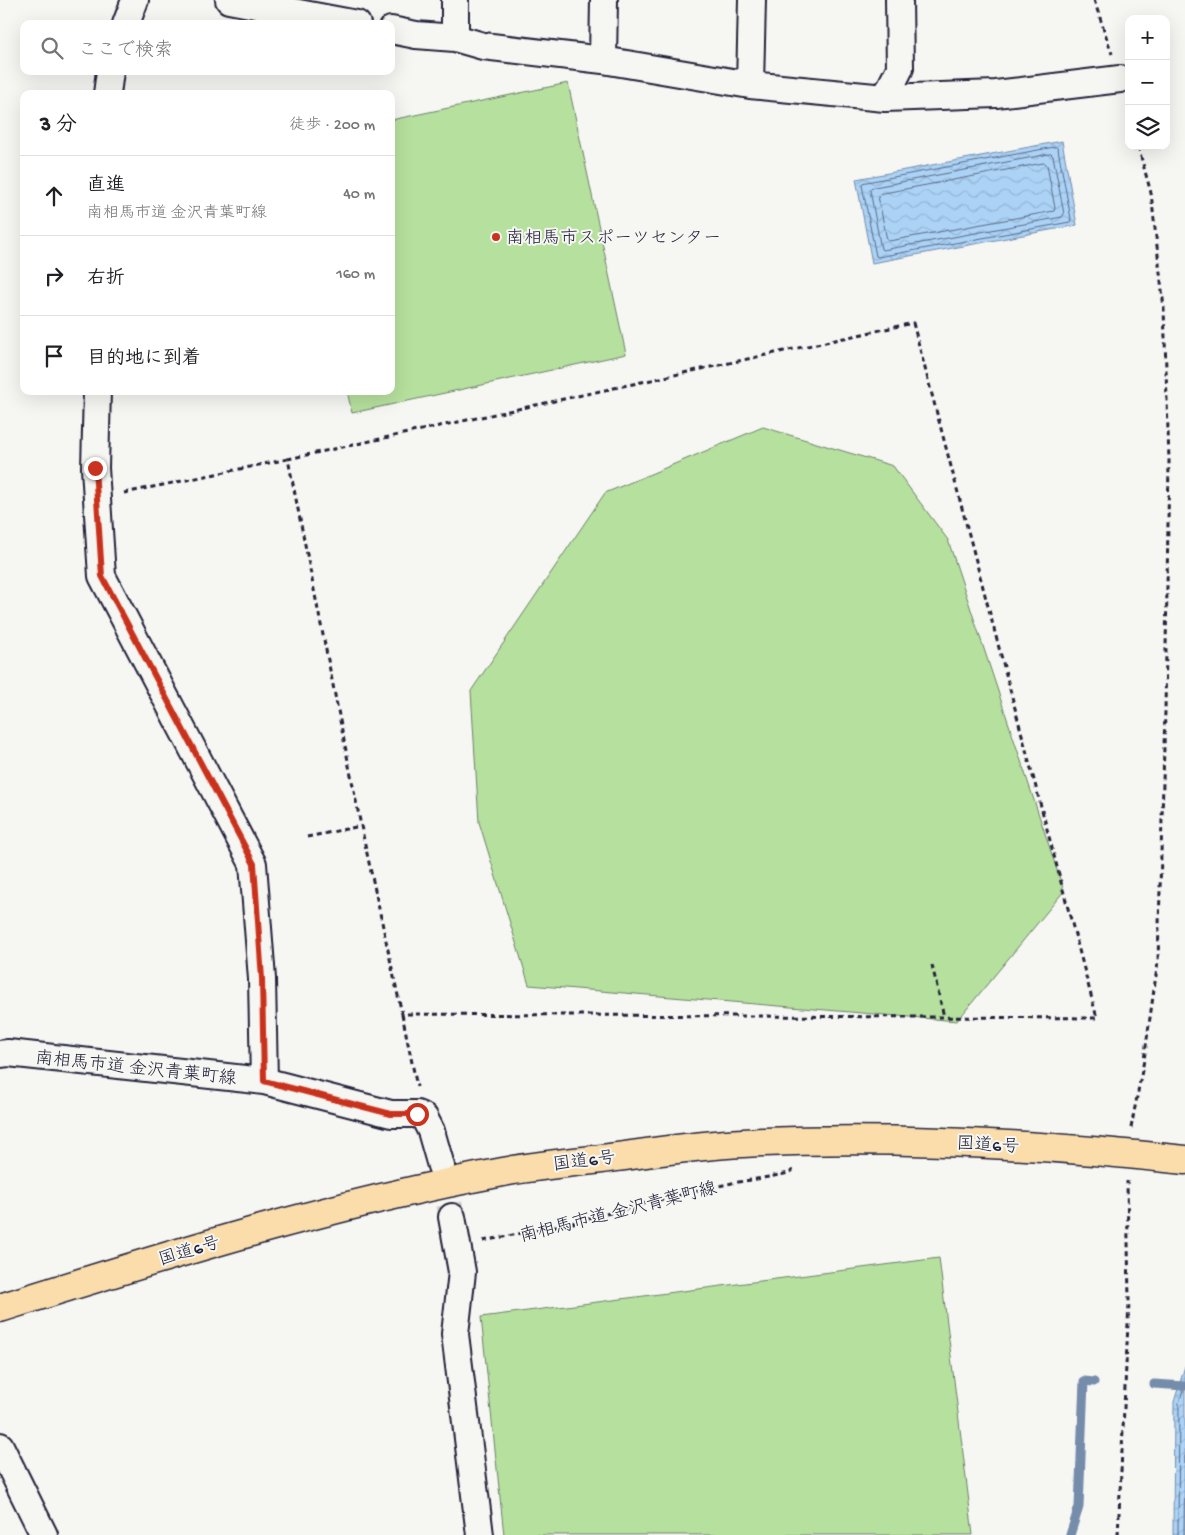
<!DOCTYPE html>
<html lang="ja">
<meta charset="utf-8">
<style>
:root{--surface:#fff;--page:#f2f2f2;--text:#202124;--muted:#757577;--line:#e0e0e0}
body{margin:0;font-family:"Gochi Hand","Klee One",sans-serif;background:var(--page);color:var(--text)}
.controls{position:absolute;right:15px;top:15px;display:grid;overflow:hidden;border-radius:10px;box-shadow:0 5px 20px #0002}
.controls button{width:45px;height:45px;display:grid;place-items:center;padding:0;border:0;border-bottom:1px solid var(--line);background:var(--surface);color:var(--text);font:25px sans-serif}
.stop{position:absolute;width:15px;height:15px;margin:-11px;border:4px solid #c8321e;border-radius:50%;background:#fff}
.stop.end{background:#c8321e;border-color:#fff;box-shadow:0 1px 5px #0008}
.list{margin:0;padding:0;list-style:none}
h2{display:flex;justify-content:space-between;align-items:center;height:65px;margin:0;padding:0 20px;font-size:21px}
h2 small{font-size:16px;font-weight:400;color:var(--muted)}
.list li{display:grid;grid-template-columns:32px 1fr auto;gap:15px;align-items:center;box-sizing:border-box;height:80px;padding:0 20px;border-top:1px solid var(--line)}
.list b{display:block;font-size:19px;white-space:nowrap}
.list p{margin:0;font-size:16px;white-space:nowrap;color:var(--muted)}
.list em{font-size:16px;font-style:normal;color:var(--muted)}
.icon{flex:none;width:28px;height:28px;fill:none;stroke:currentColor;stroke-width:2;stroke-linecap:round;stroke-linejoin:round}
.map{position:relative;flex:none;width:1185px;height:1535px;overflow:hidden}
.search{position:absolute;background:var(--surface);box-shadow:0 5px 20px #0002;left:20px;top:20px;width:375px;height:55px;display:flex;align-items:center;gap:12px;box-sizing:border-box;padding:0 18px;border-radius:10px;color:var(--muted);font-size:19px}
.panel{position:absolute;background:var(--surface);box-shadow:0 5px 20px #0002;left:20px;top:90px;width:375px;height:305px;border-radius:10px}
.map>svg:first-child{display:block}
.park{fill:#b6e09d;stroke:#6c816c}
.water{fill:url(#water-waves);stroke:#758cab}
.lines{fill:none;stroke-linecap:round;stroke-linejoin:round}
.shore{stroke:#596986;stroke-width:1}
.stream{stroke:#758cab;stroke-width:9}
.street-tunnel{stroke:#cccccd;stroke-width:26;stroke-dasharray:26 13;stroke-linecap:butt}
.street-casing{stroke:#22223b;stroke-width:30}
.highway-casing{stroke:#22223b;stroke-width:31}
.path{stroke:#22223b;stroke-width:3;stroke-dasharray:5 4;stroke-linecap:butt}
.street{stroke:#f6f6f2;stroke-width:26}
.highway{stroke:#faddab;stroke-width:28}
.route{stroke:#c8321e;stroke-width:6}
.poi-dot{fill:#c8321e;stroke:#f6f6f2;stroke-width:2}
.labels{text-anchor:middle;stroke-width:4;stroke-linejoin:round;paint-order:stroke}
.poi-label{font-size:18px;fill:#22223b;stroke:#f6f6f2;text-anchor:start}
.street-label{font-size:18px;fill:#22223b;stroke:#f6f6f2}
</style>
<div class="map">
<svg width="1185" height="1535" viewBox="0 0 1185 1535">
<defs>
<pattern id="water-waves" width="16" height="10" patternUnits="userSpaceOnUse" patternTransform="scale(1.25)"><rect width="16" height="10" fill="#acd3f6"/><path d="M0 5q4-4 8 0t8 0" fill="none" stroke="#94b5d4"/></pattern>
</defs>
<rect width="100%" height="100%" fill="#f6f6f2"/>
<filter id="ink" filterUnits="userSpaceOnUse"><feTurbulence type="fractalNoise" baseFrequency=".02" numOctaves="2"/><feDisplacementMap in="SourceGraphic" scale="10" xChannelSelector="R" yChannelSelector="G"/><feConvolveMatrix kernelMatrix="1 2 1 2 8 2 1 2 1" color-interpolation-filters="sRGB"/></filter>
<g filter="url(#ink)">
<path class="park" d="M568,83L626,354L352,413L347,391H391V120Z
M763,427L893,466L948,540L1064,891L957,1021L529,985L479,822L471,691L605,493Z
M939,1258L973,1535H504L481,1317Z"/>
<path class="water" d="M1062,141L1077,225L872,263L856,179Z
M1185,1366V1535H1173L1174,1402Z"/>
<g class="lines">
<path class="shore" d="M1056,147L1058,149L1071,219L1070,222L878,257L876,256L862,185L863,183Z
M1051,154L1053,156L1064,214L1062,217L883,250L881,249L870,190L871,188Z
M1045,163L1047,165L1055,208L1054,211L889,241L887,240L878,196L880,194Z
M1178,1535L1179,1403L1185,1384
M1184,1535L1185,1456"/>
<path class="stream" d="M1154,1384L1185,1386
M1070,1535L1079,1507L1084,1381L1094,1382"/>
<path class="street-tunnel" d="M441,1166L452,1217"/>
<defs>
<path id="street" d="M229,0L357,24
M126,24L135,0
M391,30L416,35L455,38L483,46L603,60L750,85L885,98L996,94L1120,79
M455,38V0
M603,60L604,0
M750,85L752,0
M107,94L110,71
M885,98L900,68L899,0
M97,391L95,468L102,576L253,864L262,979L264,1081
M0,1054L8,1053L264,1081L391,1114H417L424,1117L431,1131L441,1166
M452,1217L462,1272L455,1334L480,1535
M0,1446L44,1535"/>
<path id="highway" d="M0,1308C166,1256 331,1204 503,1172C533,1166 563,1163 593,1160C643,1154 693,1145 743,1143C891,1135 1039,1144 1185,1160"/>
</defs>
<use href="#street" class="street-casing"/>
<use href="#highway" class="highway-casing"/>
<path class="path" d="M1094,0L1112,54
M913,323L1097,1018L402,1014L361,826L288,459Z
M124,493L288,459
M307,837L361,826
M932,965L944,1017
M402,1014L417,1087
M1131,1128L1144,1060L1158,961L1165,711L1169,461L1164,308L1151,193L1138,146
M483,1241L577,1222L650,1202L732,1183L769,1177L789,1173L793,1170
M1118,1535L1129,1302L1127,1181"/>
<use href="#street" class="street"/>
<use href="#highway" class="highway"/>
</g>
</g>
<g class="lines" filter="url(#ink)">
<path class="route" d="M95,468L102,576L254,864L262,979L264,1081L391,1114H417"/>
</g>
<circle class="poi-dot" cx="496" cy="237" r="5"/>
<g class="labels">
<g class="poi-label">
<text x="506" y="243">南相馬市スポーツセンター</text>
</g>
<g class="street-label">
<text transform="translate(136 1067) rotate(6)" y="6">南相馬市道 金沢青葉町線</text>
<text transform="translate(988 1144) rotate(3)" y="6">国道6号</text>
<text transform="translate(584 1160) rotate(-7)" y="6">国道6号</text>
<text transform="translate(618 1211) rotate(-14)" y="6">南相馬市道 金沢青葉町線</text>
<text transform="translate(189 1250) rotate(-17)" y="6">国道6号</text>
</g>
</g>
</svg>
<div class="controls">
<button>+</button>
<button>−</button>
<button><svg class="icon" aria-label="layers" viewBox="0 0 24 24"><path d="M12 4l9 5-9 5-9-5zM3 14l9 5 9-5"/></svg></button>
</div>
<div class="stop" style="left:417px;top:1114px"></div>
<div class="stop end" style="left:95px;top:468px"></div>
<div class="search"><svg class="icon" aria-label="search" viewBox="0 0 24 24"><circle cx="10" cy="10" r="6"/><path d="M15 15l6 6"/></svg>ここで検索</div>
<section class="panel">
<h2>3 分<small>徒歩 · 200 m</small></h2>
<ul class="list">
<li><svg class="icon" aria-label="ahead" viewBox="0 0 24 24"><path d="M12 20V5M6 11l6-6 6 6"/></svg><div><b>直進</b><p>南相馬市道 金沢青葉町線</p></div><em>40 m</em></li>
<li><svg class="icon" aria-label="right" viewBox="0 0 24 24"><path d="M7 20v-9h11M14 6l5 5-5 5"/></svg><div><b>右折</b></div><em>160 m</em></li>
<li><svg class="icon" aria-label="arrive" viewBox="0 0 24 24"><path d="M6 21V4h12l-3 4 3 4H6"/></svg><div><b>目的地に到着</b></div></li>
</ul>
</section>
</div>
